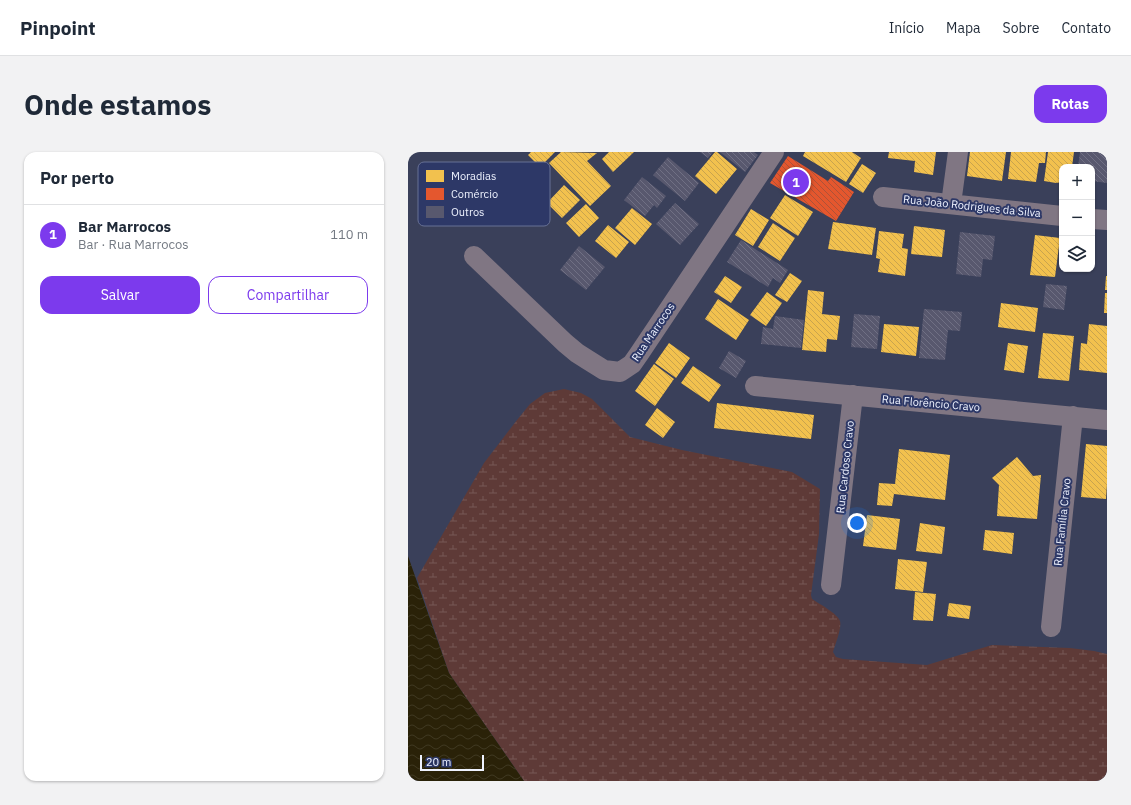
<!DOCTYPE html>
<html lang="pt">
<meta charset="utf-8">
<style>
:root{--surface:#fff;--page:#f2f2f3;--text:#1f2937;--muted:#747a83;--line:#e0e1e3;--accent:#7c3aed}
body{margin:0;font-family:"IBM Plex Sans",sans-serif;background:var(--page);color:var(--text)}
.controls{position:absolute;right:12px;top:12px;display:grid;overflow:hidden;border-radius:8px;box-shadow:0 1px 3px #0004}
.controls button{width:36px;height:36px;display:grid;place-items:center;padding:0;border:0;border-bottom:1px solid var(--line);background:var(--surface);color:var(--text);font:20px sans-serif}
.scale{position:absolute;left:12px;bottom:10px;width:64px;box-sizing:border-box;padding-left:4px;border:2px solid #eff3ff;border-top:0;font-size:11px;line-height:14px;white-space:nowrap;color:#eff3ff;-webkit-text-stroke:3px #2d3867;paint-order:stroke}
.you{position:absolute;left:449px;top:371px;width:14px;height:14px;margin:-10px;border:3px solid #fff;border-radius:50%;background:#1a73e8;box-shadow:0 0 0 6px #1a73e833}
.badge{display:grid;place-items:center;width:26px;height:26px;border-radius:50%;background:var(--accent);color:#fff;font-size:13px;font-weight:700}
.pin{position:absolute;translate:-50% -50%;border:2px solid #fff;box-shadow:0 1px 4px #0006}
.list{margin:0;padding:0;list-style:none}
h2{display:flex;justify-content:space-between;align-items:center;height:52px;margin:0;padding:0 16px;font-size:17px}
h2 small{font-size:13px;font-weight:400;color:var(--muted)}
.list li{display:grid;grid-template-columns:26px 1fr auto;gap:12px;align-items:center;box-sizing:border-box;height:60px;padding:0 16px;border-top:1px solid var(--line)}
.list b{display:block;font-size:15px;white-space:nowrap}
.list p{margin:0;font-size:13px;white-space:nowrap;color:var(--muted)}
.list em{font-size:13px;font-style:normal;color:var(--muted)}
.actions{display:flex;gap:8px;padding:12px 16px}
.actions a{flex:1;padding:9px 0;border:1px solid var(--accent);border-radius:12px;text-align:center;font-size:14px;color:var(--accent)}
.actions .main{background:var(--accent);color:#fff}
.icon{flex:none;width:22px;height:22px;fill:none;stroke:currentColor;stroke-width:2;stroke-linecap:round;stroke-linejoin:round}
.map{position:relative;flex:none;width:699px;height:629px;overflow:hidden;border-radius:12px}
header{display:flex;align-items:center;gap:24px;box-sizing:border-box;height:56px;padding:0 20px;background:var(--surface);border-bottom:1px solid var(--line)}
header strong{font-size:19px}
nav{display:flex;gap:22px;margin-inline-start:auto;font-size:14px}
.intro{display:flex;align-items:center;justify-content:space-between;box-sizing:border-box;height:96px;padding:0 24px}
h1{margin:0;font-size:28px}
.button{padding:10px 18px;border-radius:12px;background:var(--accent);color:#fff;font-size:14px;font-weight:700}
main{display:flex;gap:24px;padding:0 24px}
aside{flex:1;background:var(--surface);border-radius:12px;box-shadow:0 1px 3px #0004}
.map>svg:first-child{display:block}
.wetland{fill:url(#wetland-marsh)}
.water{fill:url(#water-waves)}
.homes{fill:url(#homes-back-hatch)}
.shops{fill:url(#shops-back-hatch)}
.building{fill:url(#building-back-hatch)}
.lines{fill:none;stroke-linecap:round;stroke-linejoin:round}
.street{stroke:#807683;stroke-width:20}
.labels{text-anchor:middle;stroke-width:4;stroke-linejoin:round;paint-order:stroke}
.street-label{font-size:11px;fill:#eff3ff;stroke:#2d3867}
.key{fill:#2d3867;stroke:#677095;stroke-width:1}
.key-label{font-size:11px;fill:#eff3ff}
</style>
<header>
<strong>Pinpoint</strong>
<nav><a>Início</a><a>Mapa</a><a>Sobre</a><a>Contato</a></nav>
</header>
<div class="intro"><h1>Onde estamos</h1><a class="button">Rotas</a></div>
<main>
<aside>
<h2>Por perto<small></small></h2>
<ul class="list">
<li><span class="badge">1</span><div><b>Bar Marrocos</b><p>Bar · Rua Marrocos</p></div><em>110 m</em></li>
</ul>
<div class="actions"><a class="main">Salvar</a><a>Compartilhar</a></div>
</aside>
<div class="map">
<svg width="699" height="629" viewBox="0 0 699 629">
<defs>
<pattern id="wetland-marsh" width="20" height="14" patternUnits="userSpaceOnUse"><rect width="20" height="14" fill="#5e3a37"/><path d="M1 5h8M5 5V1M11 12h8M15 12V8" fill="none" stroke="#755755"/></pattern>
<pattern id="water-waves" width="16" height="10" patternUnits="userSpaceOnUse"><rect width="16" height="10" fill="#2a2208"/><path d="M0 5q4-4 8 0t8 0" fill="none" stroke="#3f3821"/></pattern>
<pattern id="homes-back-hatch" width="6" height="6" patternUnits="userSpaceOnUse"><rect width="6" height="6" fill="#f2c14e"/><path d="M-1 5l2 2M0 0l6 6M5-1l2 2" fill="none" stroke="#c8a34e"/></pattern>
<pattern id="shops-back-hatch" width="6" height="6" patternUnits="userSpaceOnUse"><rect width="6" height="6" fill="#e4572e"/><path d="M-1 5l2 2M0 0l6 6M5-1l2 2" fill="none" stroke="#ad5238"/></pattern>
<pattern id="building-back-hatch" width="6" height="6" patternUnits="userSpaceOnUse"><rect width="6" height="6" fill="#58586e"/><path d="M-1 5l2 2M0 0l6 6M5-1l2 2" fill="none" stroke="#707084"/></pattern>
</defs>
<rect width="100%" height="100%" fill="#3a405a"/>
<path class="wetland" d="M156,237L173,241L184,247L222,285L274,298L384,320L412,337L411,382L403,443L404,447C410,451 430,462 432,469C434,476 427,493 425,500L428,505L435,507L519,513L584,493L662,496L686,499L699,502V629H116L41,521L9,426L76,311L109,268L122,252L137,241Z"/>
<path class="water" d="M0,404L41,521L116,629H0Z"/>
<path class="homes" d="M123,0H147L132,15L120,3Z
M153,0L189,1L179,9L203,34L182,54L141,11Z
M201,0H226L205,20L194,7Z
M307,0H309L329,17L308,42L287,24Z
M397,0H444L453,6L438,30L395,4Z
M481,0H528L525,23L506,20L507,9L480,6Z
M562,0H598L594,29L559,24Z
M603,0H638L637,11H631L628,30L600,27Z
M640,0H666L664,15H654V30L648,31L636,29Z
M454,12L468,21L455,41L441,32Z
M156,33L172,48L154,66L139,51Z
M377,43L405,60L390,84L362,66Z
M178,52L191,66L171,85L158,71Z
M224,56L244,72L227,93L207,76Z
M343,57L361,68L345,94L327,83Z
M425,70L468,76L464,103L420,97Z
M365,71L387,86L372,109L350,95Z
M200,73L221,90L208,106L187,89Z
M506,74L537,78L534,105L503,102Z
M471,79L496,82L494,96L500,97L497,124L470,120L472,107L468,106Z
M627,83L652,86L647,125L622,123Z
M382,121L394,129L379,150L367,143Z
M317,124L334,135L323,151L306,140Z
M698,124H699V138H697Z
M400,138L416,140L414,162L432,164L429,188L419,187L418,200L394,198Z
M359,140L374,151L358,174L342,163Z
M697,141H699V161H696Z
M310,147L341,168L328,188L297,167Z
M593,151L630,156L627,180L590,175Z
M476,172L511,175L508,204L473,200Z
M681,172L699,174V221L671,218L673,191L679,192Z
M635,181L666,184L661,229L630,226Z
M261,191L282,206L268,226L247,211Z
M600,191L620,194L616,221L596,218Z
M246,212L266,227L247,254L227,239Z
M285,214L313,233L301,250L273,231Z
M309,251L406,263L403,287L306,276Z
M249,256L267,270L255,286L237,273Z
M678,292L699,294V332L698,347L673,345Z
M491,297L542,303L537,348L486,342L484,354L469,353L471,331L487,332Z
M609,305L625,324L633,323L629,367L589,364L591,333L584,326Z
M459,363L492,367L488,398L455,394Z
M512,371L537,375L534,402L508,399Z
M577,378L606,381L604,402L575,398Z
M490,407L519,410L515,440L487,437Z
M507,440L528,442L525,469L505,468Z
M541,451L563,454L561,467L539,464Z"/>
<path class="shops" d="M380,4L420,29L423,25L446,40L428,69L362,31Z"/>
<path class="building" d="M292,0H305L300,6Z
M312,0H346L350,3L337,20Z
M672,0H699V31L684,29V15H670Z
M260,5L291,31L277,49L245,23Z
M234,25L258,44L249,56L246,53L237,64L216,48Z
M267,51L291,72L272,93L248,72Z
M552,80L587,84L584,108L575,107L573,125L548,122Z
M333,88L380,118L372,131L365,126L360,135L319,110Z
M171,94L197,115L178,138L152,118Z
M638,132L659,134L656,158L635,155Z
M516,157L554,160L552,179L540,178L537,208L511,206Z
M446,162L472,164L469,197L443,195Z
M367,164L396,168L393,196L353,192L355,175L365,177Z
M321,199L338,209L328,226L311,216Z"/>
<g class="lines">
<path class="street" d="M475,45L654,64
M543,52L550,0
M684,67L699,68
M66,104L157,191L169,201L180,208L196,218L212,220L224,212L231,202L366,0
M347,234L699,268
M423,433L445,243
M643,475L665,264"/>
</g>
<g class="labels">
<g class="street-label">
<text transform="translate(564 54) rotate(6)" y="4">Rua João Rodrigues da Silva</text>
<text transform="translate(245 180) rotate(-56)" y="4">Rua Marrocos</text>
<text transform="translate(523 251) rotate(5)" y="4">Rua Florêncio Cravo</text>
<text transform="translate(437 315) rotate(-84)" y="4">Rua Cardoso Cravo</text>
<text transform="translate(654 370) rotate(-84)" y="4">Rua Família Cravo</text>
</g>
</g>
<rect x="10" y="10" width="132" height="64" rx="6" class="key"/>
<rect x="18" y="18" width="18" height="12" fill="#f2c14e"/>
<rect x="18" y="36" width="18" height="12" fill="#e4572e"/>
<rect x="18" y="54" width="18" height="12" fill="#58586e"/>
<g class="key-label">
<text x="43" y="28">Moradias</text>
<text x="43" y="46">Comércio</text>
<text x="43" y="64">Outros</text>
</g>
</svg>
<div class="controls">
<button>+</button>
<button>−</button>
<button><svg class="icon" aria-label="layers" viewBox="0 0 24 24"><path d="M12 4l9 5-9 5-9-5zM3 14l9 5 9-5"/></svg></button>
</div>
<div class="scale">20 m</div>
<div class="you"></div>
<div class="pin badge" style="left:388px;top:30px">1</div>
</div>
</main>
